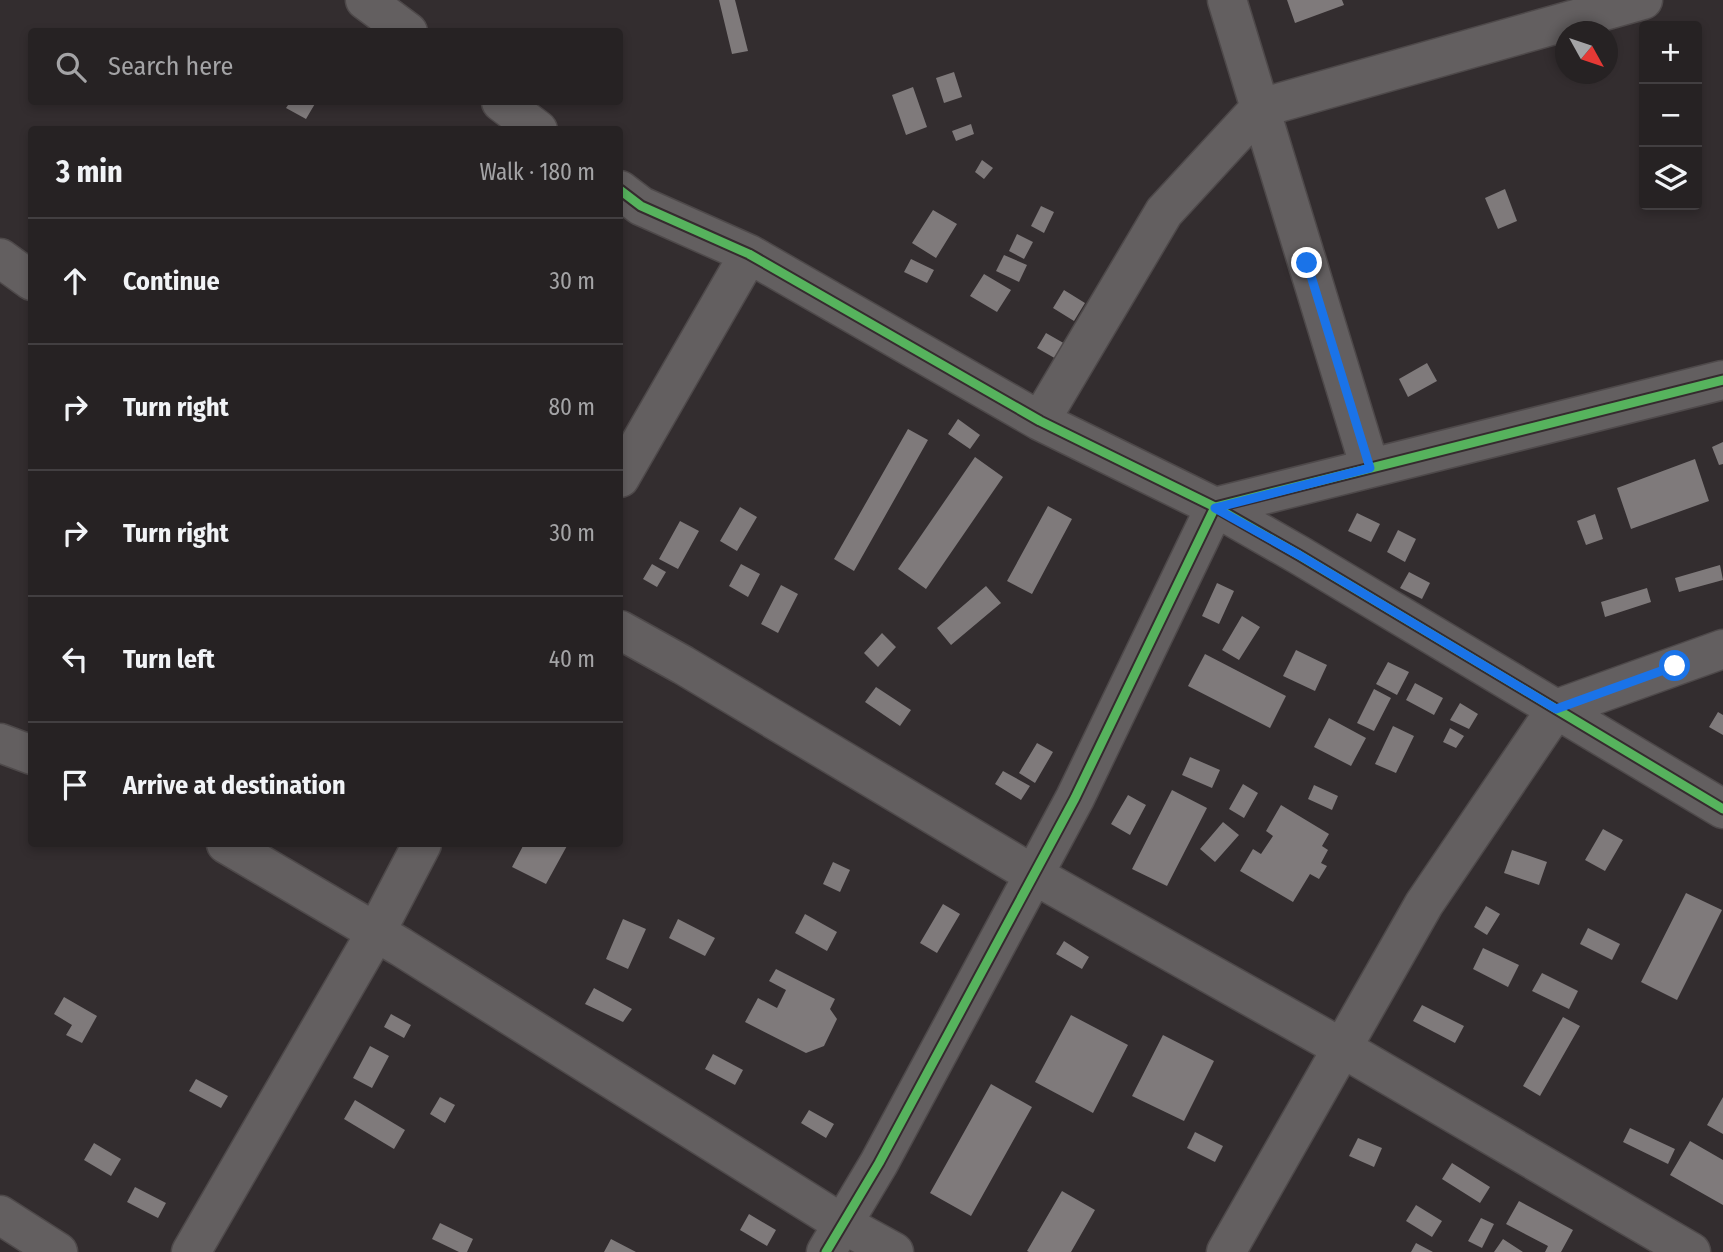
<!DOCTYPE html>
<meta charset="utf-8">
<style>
:root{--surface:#262223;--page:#2e2a2b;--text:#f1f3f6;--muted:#a4a4a6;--line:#423f41}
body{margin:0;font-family:"Fira Sans Condensed",sans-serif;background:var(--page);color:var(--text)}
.controls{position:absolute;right:21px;top:21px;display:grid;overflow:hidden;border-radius:7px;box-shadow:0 4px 10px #0003}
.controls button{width:63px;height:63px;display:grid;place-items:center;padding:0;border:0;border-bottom:2px solid var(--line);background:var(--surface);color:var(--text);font:35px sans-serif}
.compass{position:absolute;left:1555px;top:21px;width:63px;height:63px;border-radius:50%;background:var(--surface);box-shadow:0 4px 10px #0003;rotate:130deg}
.stop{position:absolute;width:21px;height:21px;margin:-16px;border:5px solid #1a73e8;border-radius:50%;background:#fff}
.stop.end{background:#1a73e8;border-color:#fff;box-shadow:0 2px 7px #0008}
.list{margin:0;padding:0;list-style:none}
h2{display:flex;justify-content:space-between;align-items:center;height:91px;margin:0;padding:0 28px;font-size:30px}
h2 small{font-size:23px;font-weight:400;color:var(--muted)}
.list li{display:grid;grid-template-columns:46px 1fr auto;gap:21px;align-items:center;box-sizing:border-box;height:126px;padding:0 28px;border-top:2px solid var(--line)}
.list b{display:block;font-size:26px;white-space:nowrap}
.list em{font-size:23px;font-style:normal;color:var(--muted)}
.icon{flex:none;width:38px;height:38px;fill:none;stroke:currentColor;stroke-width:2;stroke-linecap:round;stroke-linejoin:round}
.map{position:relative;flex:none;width:1723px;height:1252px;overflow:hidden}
.search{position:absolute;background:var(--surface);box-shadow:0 4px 10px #0003;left:28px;top:28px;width:595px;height:77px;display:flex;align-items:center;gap:18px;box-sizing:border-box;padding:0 24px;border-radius:7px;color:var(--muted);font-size:26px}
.panel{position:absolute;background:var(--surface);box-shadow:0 4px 10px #0003;left:28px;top:126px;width:595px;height:721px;border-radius:7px}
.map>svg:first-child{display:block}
.building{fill:#7f7a7b}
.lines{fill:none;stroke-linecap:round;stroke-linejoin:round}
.minor-casing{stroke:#4e494a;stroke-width:41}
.minor{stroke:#635f60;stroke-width:38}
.cycleway-casing{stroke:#352b2e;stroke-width:13}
.cycleway{stroke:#56b35d;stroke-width:9}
.route{stroke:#1a73e8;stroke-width:9}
</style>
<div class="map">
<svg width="1723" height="1252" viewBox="0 0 1723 1252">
<rect width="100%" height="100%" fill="#332d2f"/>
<path class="building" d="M719,0H735L748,51L732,54Z
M1287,0H1342L1344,5L1295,23Z
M954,72L962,97L944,103L936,78Z
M913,87L927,127L906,135L892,95Z
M290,102H316L306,119L286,108Z
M971,124L974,134L956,141L952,131Z
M982,160L993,168L984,179L975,172Z
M1505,189L1517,221L1498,229L1485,198Z
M1041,206L1054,212L1044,233L1031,226Z
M933,210L957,224L936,258L912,243Z
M1017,234L1033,242L1024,259L1009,251Z
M1004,255L1027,265L1019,282L996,271Z
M911,259L934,270L927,283L904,272Z
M984,274L1011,290L997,312L970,296Z
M1064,290L1085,303L1074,321L1053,308Z
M1046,333L1067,345L1058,360L1037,348Z
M1427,363L1437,381L1408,397L1399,379Z
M958,419L980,435L970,449L948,434Z
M908,429L928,440L854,571L834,559Z
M1723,442V464L1719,465L1712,447Z
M975,457L1003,477L926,589L898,569Z
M1695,459L1709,501L1631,529L1617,488Z
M1048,506L1072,519L1032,594L1007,581Z
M740,507L757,517L737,551L720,541Z
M1357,513L1380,524L1371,542L1348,531Z
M1595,514L1603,539L1586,545L1577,521Z
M680,521L699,531L678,569L659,559Z
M1398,530L1416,539L1405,562L1387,552Z
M652,564L666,572L657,587L643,579Z
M741,564L760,574L748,597L729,586Z
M1720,565L1723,580L1679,592L1675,578Z
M1409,572L1430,583L1422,599L1400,588Z
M1217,583L1234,591L1219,624L1202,616Z
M781,585L798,594L778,633L761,624Z
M986,586L1001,603L951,645L937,628Z
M1647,588L1651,602L1605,617L1601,602Z
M1242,616L1260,627L1239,660L1222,650Z
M882,633L896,647L878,667L864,653Z
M1296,650L1327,665L1315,691L1283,676Z
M1205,654L1286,696L1270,728L1188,686Z
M1388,662L1409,672L1397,695L1376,684Z
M1415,683L1443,698L1434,715L1406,700Z
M876,687L911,710L900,726L865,702Z
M1374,689L1391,698L1374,731L1357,723Z
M1460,703L1478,714L1469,729L1450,720Z
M1718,712L1723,715V735L1709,727Z
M1329,718L1366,738L1351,766L1314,747Z
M1393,726L1414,736L1396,773L1375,764Z
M1450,728L1464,736L1456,748L1443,742Z
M1037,743L1053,752L1035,783L1019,773Z
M1190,757L1220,770L1212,788L1182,775Z
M1003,771L1030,786L1021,800L995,784Z
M1243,784L1258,793L1244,818L1229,809Z
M1314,785L1338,796L1332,810L1308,799Z
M1172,790L1207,808L1167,886L1132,869Z
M1128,795L1146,805L1130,835L1111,824Z
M1281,805L1329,834L1322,846L1328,850L1321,863L1327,866L1319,879L1310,874L1293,902L1240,871L1253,849L1261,854L1273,836L1266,831Z
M1223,822L1239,835L1215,862L1200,849Z
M1603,829L1623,840L1605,871L1585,860Z
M524,844H568L546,884L512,867Z
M1512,850L1547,862L1539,885L1504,873Z
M833,862L850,870L840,892L823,884Z
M1686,893L1722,910L1677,1000L1641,982Z
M943,904L960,914L937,953L920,943Z
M1486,906L1500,914L1487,935L1474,927Z
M805,914L837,932L827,951L795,933Z
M623,919L646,929L628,969L606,959Z
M678,919L715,938L705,956L669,938Z
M1588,928L1620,944L1612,960L1580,944Z
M1064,941L1089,957L1082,969L1056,954Z
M1483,948L1519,965L1508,987L1473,969Z
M776,969L835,999L830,1009L837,1019L824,1046L806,1053L745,1022L758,998L777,1008L786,990L769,981Z
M1542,973L1578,991L1569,1009L1532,991Z
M594,988L632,1009L623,1022L585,1004Z
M64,997L97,1016L82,1043L66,1035L72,1025L54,1014Z
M1422,1005L1464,1026L1455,1043L1413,1021Z
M391,1014L411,1025L404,1038L384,1027Z
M1071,1015L1128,1045L1093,1113L1035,1082Z
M1563,1017L1580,1026L1540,1096L1523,1086Z
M1163,1035L1214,1061L1184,1121L1132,1096Z
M370,1046L389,1056L372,1088L353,1078Z
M713,1054L743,1070L735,1085L705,1069Z
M196,1079L228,1096L221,1108L189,1091Z
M991,1084L1032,1107L971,1216L930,1193Z
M440,1097L455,1105L445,1123L430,1114Z
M1723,1097V1134L1707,1125Z
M355,1100L405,1130L394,1149L344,1119Z
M809,1110L834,1124L826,1138L801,1123Z
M1630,1128L1675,1149L1668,1164L1623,1142Z
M1195,1132L1223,1146L1215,1162L1187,1148Z
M1358,1138L1382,1148L1374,1167L1349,1156Z
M1690,1141L1723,1160V1205L1670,1175Z
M94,1143L121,1159L111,1176L84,1160Z
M1452,1163L1490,1187L1480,1203L1442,1179Z
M135,1187L166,1203L158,1218L127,1202Z
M1062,1191L1095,1210L1071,1252H1029L1027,1251Z
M1519,1201L1573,1230L1561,1252H1545L1548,1246L1506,1224Z
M1416,1205L1442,1221L1432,1237L1406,1221Z
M749,1214L776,1230L767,1246L740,1230Z
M1481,1218L1494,1224L1482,1248L1468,1241Z
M440,1223L473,1239L467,1252H459L432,1239Z
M611,1239L636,1252H604Z
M1503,1239L1523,1252H1494Z
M1416,1243L1433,1252H1411Z"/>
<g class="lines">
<defs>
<path id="minor" d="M365,0L408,32
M1227,0L1370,468
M501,102L538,130
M620,190L641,206L749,254L1040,421L1215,507L1299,555L1723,809
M0,258L32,281
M1040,421L1164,212L1260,108L1643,0
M620,478L749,254
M620,630L683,665L1034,875L1342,1048L1691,1252
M0,743L32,755
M226,844L401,947L843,1224L894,1252
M0,1215L58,1252
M191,1252L376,932L422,844
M826,1252L879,1163L1075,798L1215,507L1723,380
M1226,1252L1424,904L1556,709L1723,649"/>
</defs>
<use href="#minor" class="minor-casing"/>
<use href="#minor" class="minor"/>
<defs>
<path id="cycleway" d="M620,190L641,206L749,254L1040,421L1215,507L1299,555L1723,809
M826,1252L879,1163L1075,798L1215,507L1723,380"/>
</defs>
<use href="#cycleway" class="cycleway-casing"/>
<use href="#cycleway" class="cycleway"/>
</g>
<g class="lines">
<path class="route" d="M1307,263L1370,468L1215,508L1299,555L1556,709L1675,666"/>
</g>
</svg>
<div class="controls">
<button>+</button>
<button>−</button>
<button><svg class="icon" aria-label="layers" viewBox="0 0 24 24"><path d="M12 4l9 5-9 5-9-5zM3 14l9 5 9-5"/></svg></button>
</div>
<svg class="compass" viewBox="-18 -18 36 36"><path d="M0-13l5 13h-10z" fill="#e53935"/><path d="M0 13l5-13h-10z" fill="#a4a4a6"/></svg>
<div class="stop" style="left:1675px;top:666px"></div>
<div class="stop end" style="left:1307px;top:263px"></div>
<div class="search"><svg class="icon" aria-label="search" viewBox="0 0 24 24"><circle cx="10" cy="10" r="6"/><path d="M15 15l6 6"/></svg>Search here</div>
<section class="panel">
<h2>3 min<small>Walk · 180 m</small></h2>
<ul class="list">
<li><svg class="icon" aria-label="ahead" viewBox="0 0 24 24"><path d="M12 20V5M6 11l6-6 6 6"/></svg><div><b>Continue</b></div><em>30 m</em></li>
<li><svg class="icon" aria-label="right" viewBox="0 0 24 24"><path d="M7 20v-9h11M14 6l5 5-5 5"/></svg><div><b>Turn right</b></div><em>80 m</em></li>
<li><svg class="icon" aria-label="right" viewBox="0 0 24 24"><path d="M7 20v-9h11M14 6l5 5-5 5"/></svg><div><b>Turn right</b></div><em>30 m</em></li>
<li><svg class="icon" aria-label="left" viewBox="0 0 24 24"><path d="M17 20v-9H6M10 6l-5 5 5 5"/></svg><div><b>Turn left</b></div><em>40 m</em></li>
<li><svg class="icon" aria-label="arrive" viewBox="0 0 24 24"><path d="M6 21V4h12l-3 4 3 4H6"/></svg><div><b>Arrive at destination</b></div></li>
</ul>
</section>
</div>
